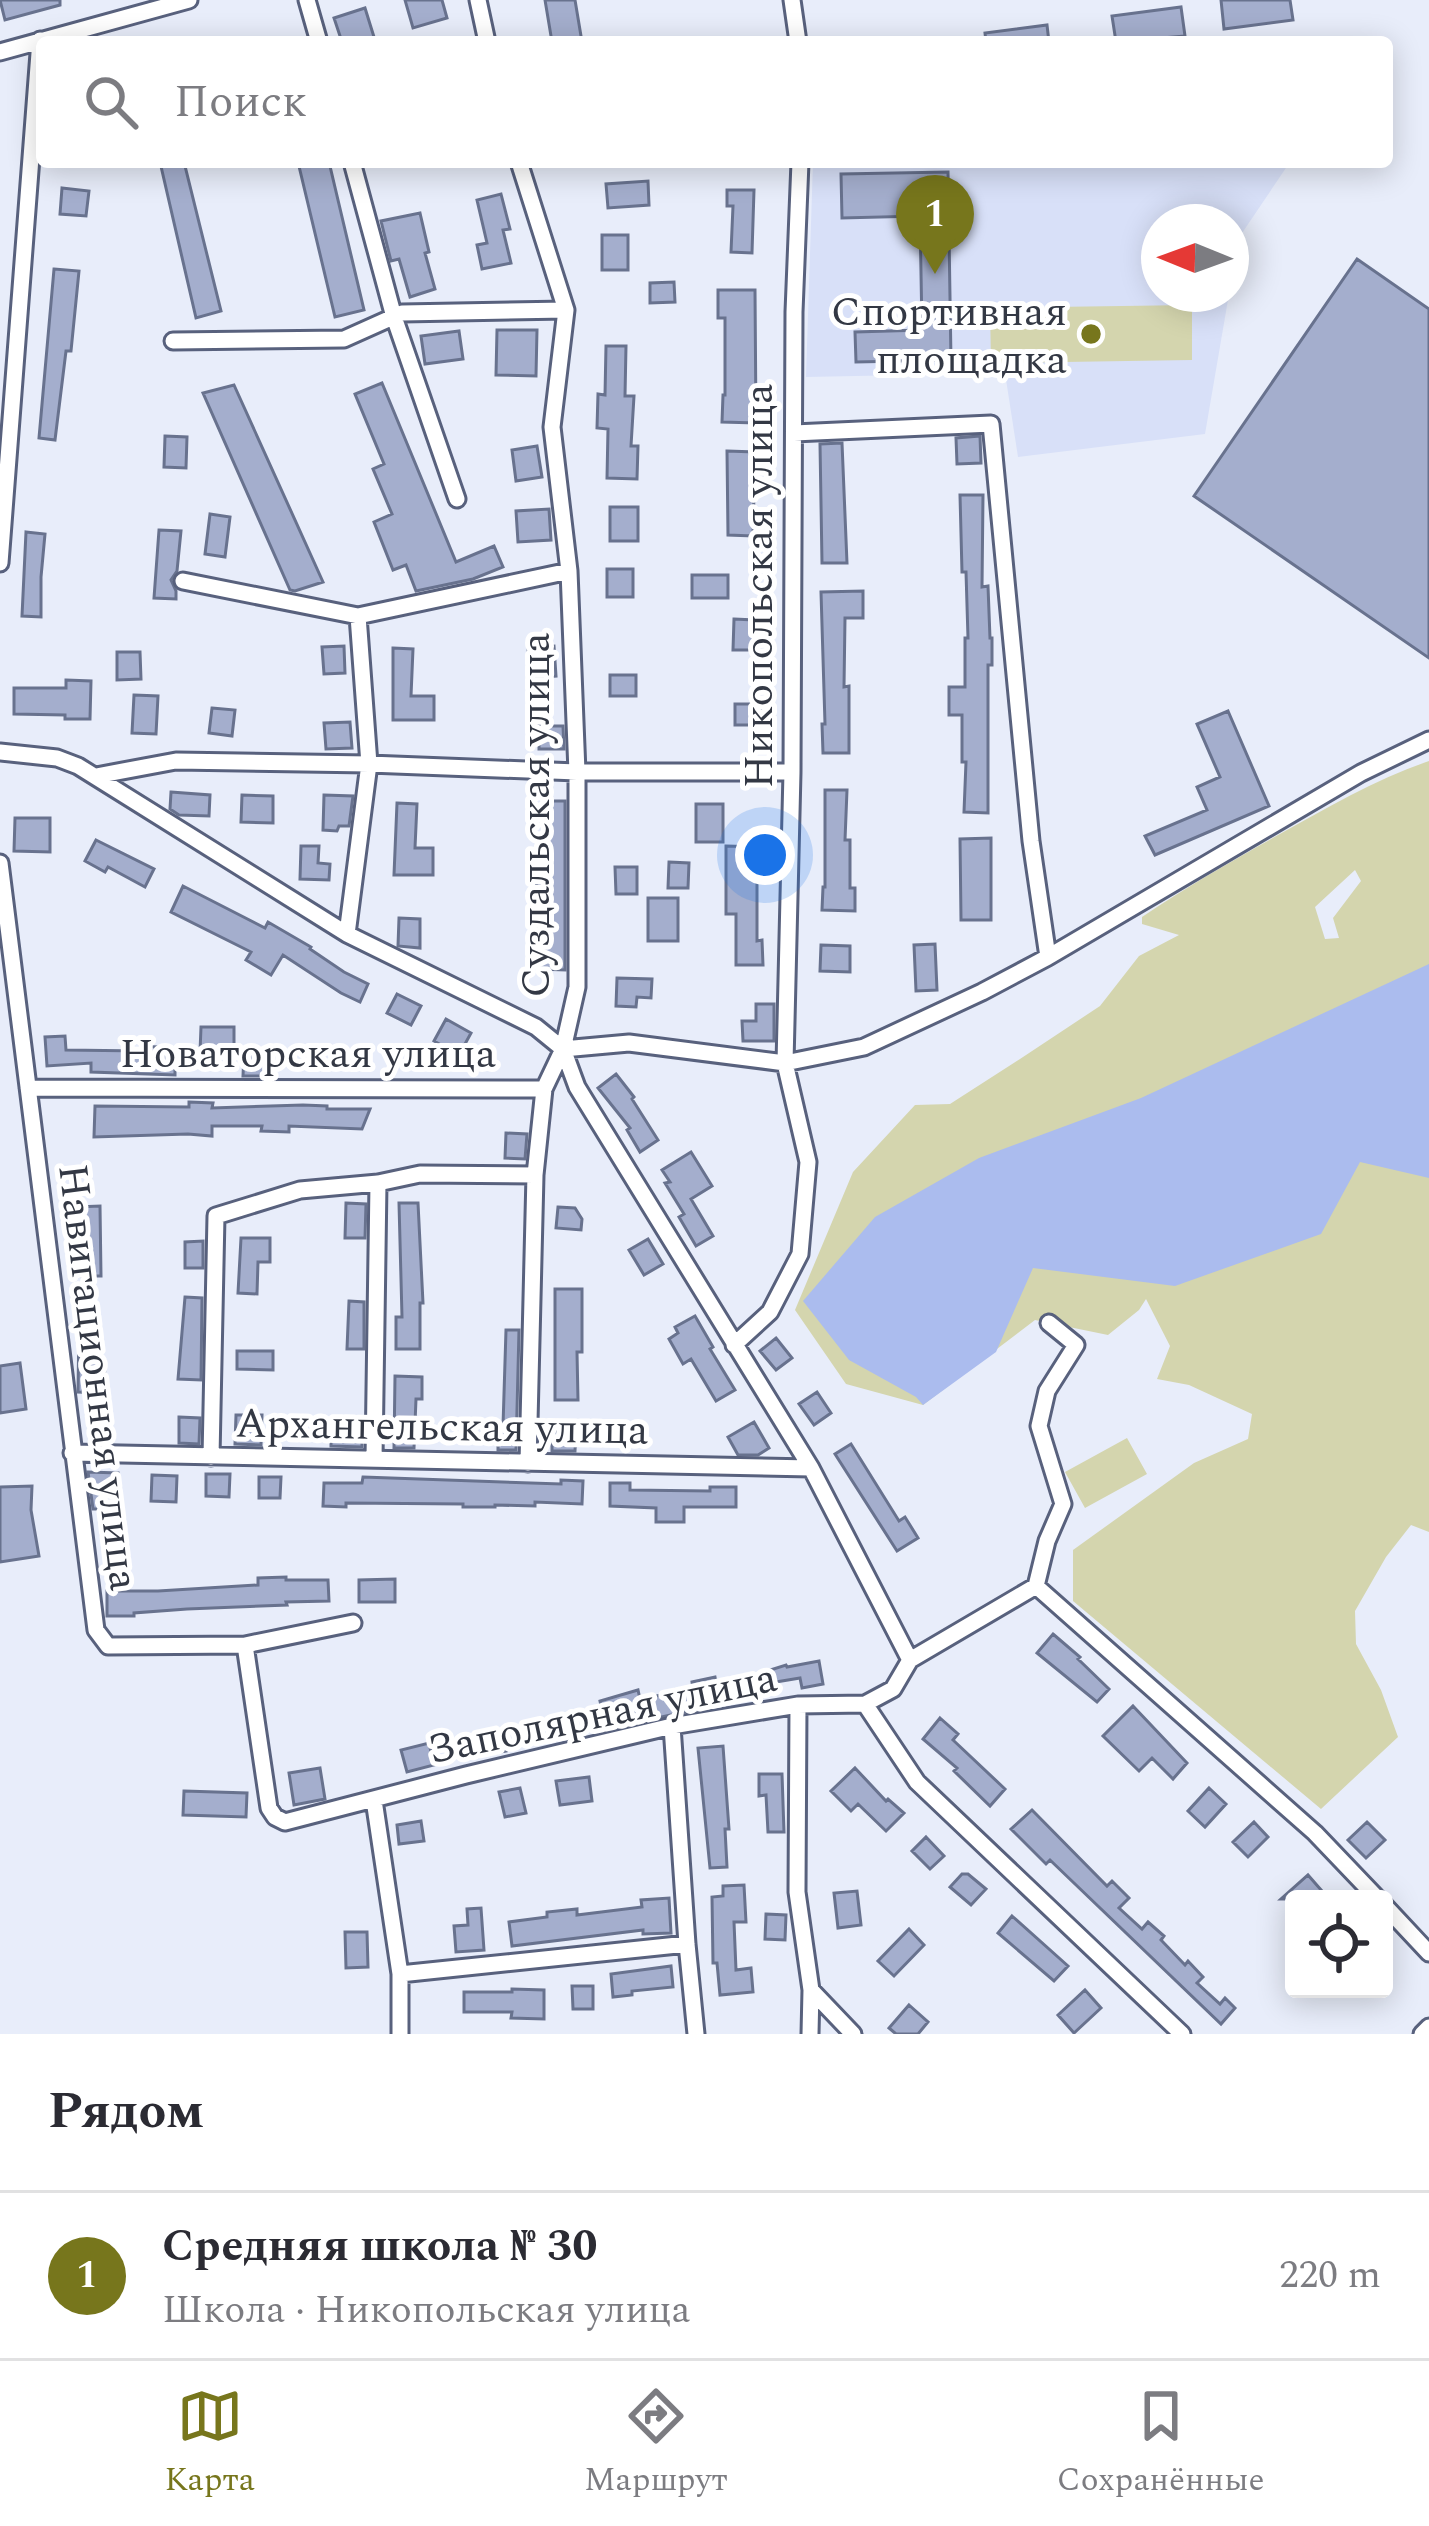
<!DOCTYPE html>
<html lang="ru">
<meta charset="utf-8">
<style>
:root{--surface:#fff;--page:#f7f7f7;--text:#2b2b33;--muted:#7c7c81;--line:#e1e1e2;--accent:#77761c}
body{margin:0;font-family:Spectral,serif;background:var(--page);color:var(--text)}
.controls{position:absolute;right:36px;bottom:36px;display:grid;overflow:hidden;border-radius:12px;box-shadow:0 6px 30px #0003}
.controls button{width:108px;height:108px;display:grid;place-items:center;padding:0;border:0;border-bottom:3px solid var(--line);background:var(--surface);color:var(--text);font:60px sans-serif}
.compass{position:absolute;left:1141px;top:204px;width:108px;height:108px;border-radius:50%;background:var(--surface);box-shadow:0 6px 30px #0003;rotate:271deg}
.you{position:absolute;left:765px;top:855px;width:42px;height:42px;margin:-30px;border:9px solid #fff;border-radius:50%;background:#1a73e8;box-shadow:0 0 0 18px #1a73e833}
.badge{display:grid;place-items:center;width:78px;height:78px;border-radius:50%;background:var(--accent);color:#fff;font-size:39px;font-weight:700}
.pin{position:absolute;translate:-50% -99px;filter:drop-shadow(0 3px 6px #0008)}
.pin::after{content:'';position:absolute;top:63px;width:42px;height:36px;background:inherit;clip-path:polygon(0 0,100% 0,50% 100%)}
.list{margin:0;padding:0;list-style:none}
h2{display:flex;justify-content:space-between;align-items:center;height:156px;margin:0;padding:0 48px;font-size:51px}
h2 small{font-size:39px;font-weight:400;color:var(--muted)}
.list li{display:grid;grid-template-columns:78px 1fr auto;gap:36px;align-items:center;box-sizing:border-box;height:168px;padding:0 48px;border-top:3px solid var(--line)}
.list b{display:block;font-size:45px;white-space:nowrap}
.list p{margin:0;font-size:39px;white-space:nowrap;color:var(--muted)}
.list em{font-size:39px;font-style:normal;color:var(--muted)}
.icon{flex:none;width:66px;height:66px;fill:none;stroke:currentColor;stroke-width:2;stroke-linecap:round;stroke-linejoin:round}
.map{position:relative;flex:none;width:1429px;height:2034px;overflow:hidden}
.search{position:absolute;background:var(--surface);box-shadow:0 6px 30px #0003;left:36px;right:36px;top:36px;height:132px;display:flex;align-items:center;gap:30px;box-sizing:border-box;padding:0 42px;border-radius:12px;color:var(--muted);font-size:45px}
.sheet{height:324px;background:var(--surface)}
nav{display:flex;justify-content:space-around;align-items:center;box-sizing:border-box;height:168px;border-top:3px solid var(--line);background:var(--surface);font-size:33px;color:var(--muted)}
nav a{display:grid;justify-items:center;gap:6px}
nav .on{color:var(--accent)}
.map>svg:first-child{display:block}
.built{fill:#d8e0f8}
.green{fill:#d4d5ae;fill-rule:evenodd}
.water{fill:#abbcee}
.building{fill:#a4aecd;stroke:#68728e;stroke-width:3}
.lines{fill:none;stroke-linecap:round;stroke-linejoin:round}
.minor-casing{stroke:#58617d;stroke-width:21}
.minor{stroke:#fff;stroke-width:15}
.poi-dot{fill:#77761c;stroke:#fff;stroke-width:4.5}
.labels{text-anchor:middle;stroke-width:10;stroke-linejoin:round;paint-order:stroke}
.poi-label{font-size:42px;fill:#333844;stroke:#fff;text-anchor:end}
.street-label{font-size:42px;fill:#333844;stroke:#fff}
</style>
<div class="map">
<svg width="1429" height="2034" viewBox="0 0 1429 2034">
<rect width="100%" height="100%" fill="#e8edfa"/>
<path class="built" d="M813,162H1290L1238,239L1231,280V222H1159V294H1229L1205,434L1018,457L1005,373L806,377Z"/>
<path class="green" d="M1192,305V360L991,363L990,308Z
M1429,761V1532L1411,1525L1386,1557L1355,1611L1356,1644L1381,1690L1398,1737L1321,1809L1073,1601V1550L1194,1463L1248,1439L1252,1414L1189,1385L1157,1379L1170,1346L1146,1299L1139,1310L1108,1335L1035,1320L923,1405L846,1384L795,1310L853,1172L915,1105L950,1104L1020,1059L1100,1006L1139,956L1179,935L1142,924V917C1186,887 1232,861 1278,835C1327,808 1376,779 1429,761ZM1355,870L1361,881L1333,918L1339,938L1325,939L1315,907Z
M1127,1438L1147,1474L1085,1508L1065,1472Z"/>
<path class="water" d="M1429,964V1178L1360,1162L1321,1234L1175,1286L1033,1268L996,1352L923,1405L916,1397L849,1360L803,1301L875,1217L979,1158L1141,1098Z"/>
<path class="building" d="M0,0H60V5L5,20Z
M405,0H442L447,18L413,28Z
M545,0H575L582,42H552Z
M1221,0H1290L1293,20L1224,29Z
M1181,7L1185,36L1116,42L1112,16Z
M365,8L374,37L357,42H342L334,18Z
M1047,25L1049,42H986L985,33Z
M160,162H184L221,311L196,318Z
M298,162H329L364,310L335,317Z
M948,172L951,360L856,362L855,332L922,330L920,216L842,218L841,174Z
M648,181L649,205L608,208L606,184Z
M62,188L89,191L86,216L60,214Z
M727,190H754L752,253L731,252L733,206H727Z
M501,194L510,229L503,230L511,263L482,269L477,245L487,243L477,200Z
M420,213L429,252L425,253L435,289L410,297L399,259L391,261L381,221Z
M602,235H628V270H602Z
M1357,259L1429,309V658L1194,496Z
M54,269L79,271L71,351H66L55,440L39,438Z
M674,282L675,302L650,303V283Z
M718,290H755L756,423L722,422L723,395H725V318H718Z
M497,330H537L536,376L496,375Z
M459,331L463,359L425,364L421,336Z
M606,346H626L625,396H634L631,446H638L637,479L607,478L608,429L597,428L598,394L605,395Z
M382,383L456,562L494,546L503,567L473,579L416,591L406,565L393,570L374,522L392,514L373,469L384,464L355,394Z
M234,385L323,582L295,591L290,590L203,393Z
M165,436L187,437L186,468L164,467Z
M980,436L981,463L957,464L956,438Z
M842,443L847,563H822L820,444Z
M537,446L542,477L516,481L512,450Z
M727,451L755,452L753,536L728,535Z
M960,495H983L982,587L988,586L990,638H992V665H988V813L964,812L966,762H962V715H949V687H965V638H968L966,572H962Z
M610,507H638V541H610Z
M549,509L551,540L518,542L516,511Z
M210,514L230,517L225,557L205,554Z
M159,530L181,531L177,571L171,580L176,591V599L154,598Z
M26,532L45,534L41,577V617L22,616Z
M607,569H633V597H607Z
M692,575H728V598H692Z
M863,591V618H845L844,687L849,686V753H823L822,724H825L821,592Z
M734,619L754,620V650H733Z
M344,646L345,673L324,674L322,647Z
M554,646L556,676L530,678L528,648Z
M393,648L413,649L411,696H434V720H393Z
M117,652H140L141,679L117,680Z
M610,675H636V696H610Z
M66,680L91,681L90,719H65V715L14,714V688H66Z
M134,695L158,696L156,734L132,733Z
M735,704H760V725H735Z
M212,708L235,710L232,736L209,733Z
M1228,711L1269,806L1155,855L1145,836L1207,810L1197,787L1220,777L1197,724Z
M350,722L352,748L326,749L324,723Z
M539,726H563L564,749H539Z
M825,790H847L845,840H850V888H855V911L822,910L823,887H825Z
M171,792L210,795L209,816L179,815L170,809Z
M242,795L273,796V823L241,822Z
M324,795L353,796L349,826H339L337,831L323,830Z
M545,801H565V970L539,969L542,929H538L536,863H545Z
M397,803L417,804L415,848H433V875H394Z
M696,804H723V842H696Z
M15,818H50V852L14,851Z
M991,838V920H961L960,839Z
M96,840L154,869L145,887L108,867L105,872L85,861Z
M301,846H319L318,863L330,864L329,880L300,879Z
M726,846L761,847V871H757V941L762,940L763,965H736V914H726Z
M669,862L689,863L688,888H668Z
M615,867H637V894H616Z
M183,886L265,928L268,922L311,947L310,949L344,972L368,984L360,1002L341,993L283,955L271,975L246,960L251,952L171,912Z
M648,898H678V941H648Z
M399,918L420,919V948L398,946Z
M935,944L937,990L916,991L914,945Z
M821,945L850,946V972L820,971Z
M617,978L652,979L651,998L637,997L636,1007L616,1006Z
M397,994L421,1006L411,1025L387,1013Z
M756,1004H774V1041H743L742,1021H756Z
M446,1019L471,1033L459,1055L434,1041Z
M201,1027H234V1052H200Z
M65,1036L66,1050L142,1051V1046L175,1048V1075L91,1072V1063L47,1066L45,1037Z
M244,1052H269L268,1076H243Z
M616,1074L634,1097L632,1099L658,1140L640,1152L627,1130L630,1128L598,1088Z
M189,1102L213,1103L212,1108L303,1105L327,1106V1109H370L362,1129L289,1126V1132L261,1131L262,1126H212V1136L188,1134L94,1137L95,1106L189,1107Z
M506,1133L527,1134L525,1159L505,1158Z
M691,1152L712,1186L691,1199L713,1236L696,1246L679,1217L684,1214L665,1183L670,1182L662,1170Z
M346,1203L366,1204L365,1238H345Z
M399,1203H418L423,1303H420V1349H396V1317H402Z
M100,1206L101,1276H75L76,1207Z
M558,1207L575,1208L582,1219L581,1230L556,1228Z
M241,1238H270V1262H258L257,1294L238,1293Z
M648,1239L663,1264L644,1275L629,1250Z
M203,1241V1268H185V1242Z
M555,1289H582V1352H577L578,1400H555Z
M185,1297L202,1298L201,1380L178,1379Z
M349,1301L364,1302V1349H347Z
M695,1316L713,1347L710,1349L735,1390L716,1401L691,1359L683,1364L669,1339L678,1333L675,1327Z
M79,1323L100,1324L99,1361H105L104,1393L78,1392Z
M506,1330H519L516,1450H498V1426H503Z
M776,1338L792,1358L776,1370L760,1351Z
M237,1351H273V1370L237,1369Z
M20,1363L26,1409L0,1413V1366Z
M395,1376L422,1377V1399H416L414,1448H394Z
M817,1392L831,1413L814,1425L799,1404Z
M236,1415H262L261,1445L235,1444Z
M179,1417L200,1418L199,1444L179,1443Z
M754,1422L769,1448L758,1455H738L728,1437Z
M331,1428L362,1429V1447L331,1446Z
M552,1431H576L575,1451H552Z
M851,1444L899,1521L905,1517L918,1538L897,1551L835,1454Z
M88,1472L118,1473L117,1493L101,1492L100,1509H93Z
M206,1474H230L229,1497L206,1496Z
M152,1475L177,1476L176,1502L151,1501Z
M259,1477H281L280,1498H259Z
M363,1477L561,1484V1480L583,1481L582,1504L535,1502V1506L495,1505V1507H463V1504L346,1503V1507L323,1506L324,1483H362Z
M610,1483H630V1490L710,1491V1487H736V1507H684V1522H656V1508L610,1506Z
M32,1486L31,1510L39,1556L0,1562V1487Z
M286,1577V1580H328L329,1601L286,1602L287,1605L187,1609L134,1613V1616H107V1591H158L258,1585V1578Z
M395,1579V1602H359V1580Z
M1053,1634L1080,1657L1078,1659L1109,1689L1097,1702L1037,1653Z
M819,1661L823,1684L802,1688L800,1678L770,1683L772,1689L731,1702L606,1729L600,1701L638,1690L640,1699L693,1689L692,1682L715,1677L717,1687L786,1665L787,1667Z
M1133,1706L1187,1763L1173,1779L1152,1758L1139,1771L1103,1736Z
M940,1718L958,1734L953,1740L1005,1789L990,1806L954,1771L957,1768L923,1739Z
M502,1730L506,1751L484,1755L480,1735Z
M429,1743L434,1765L407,1772L401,1750Z
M723,1746L729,1829H725L727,1867L710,1868L698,1748Z
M320,1768L325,1799L294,1805L289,1773Z
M855,1768L886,1801L888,1799L904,1813L886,1831L858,1804L851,1811L831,1791Z
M759,1774H782L784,1832H768L766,1795L759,1796Z
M589,1777L592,1801L560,1805L556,1781Z
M520,1788L526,1813L505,1817L499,1792Z
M1209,1788L1226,1804L1205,1827L1188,1811Z
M184,1791L247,1793L246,1817L183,1815Z
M1032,1810L1107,1886L1112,1881L1129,1898L1119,1908L1142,1929L1148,1922L1164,1936L1161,1940L1185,1965L1188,1961L1203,1977L1197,1983L1220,2004L1225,1998L1235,2008L1221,2024L1050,1860L1046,1864L1011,1829Z
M421,1821L424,1841L399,1844L397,1825Z
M1254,1822L1268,1837L1248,1857L1233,1842Z
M1367,1822L1385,1840L1366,1858L1348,1840Z
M926,1837L944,1856L930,1869L912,1851Z
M962,1874H968L986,1889L971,1905L950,1887Z
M1308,1875L1329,1899H1281Z
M744,1885L746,1922H734L736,1970L751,1968L753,1992L720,1995L717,1963H713L712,1897L723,1896V1886Z
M857,1891L861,1925L838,1928L834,1893Z
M669,1898L671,1933L643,1934V1930L512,1946L509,1922L547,1917V1912L577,1909V1915L642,1907L641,1900Z
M481,1908L484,1950L456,1952L454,1926L468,1925L467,1909Z
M766,1914L786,1915L785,1940L765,1939Z
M1012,1916L1068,1966L1054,1981L998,1933Z
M909,1929L924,1945L894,1976L878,1961Z
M345,1932H367L368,1967L346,1968Z
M671,1966L673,1987L632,1991V1995L613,1997L611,1974Z
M572,1986H593V2009H573Z
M512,1989L544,1990V2019L511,2018L512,2012H464V1992H512Z
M1085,1990L1101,2008L1074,2033L1058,2015Z
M909,2005L928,2022L918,2034H896L889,2028Z"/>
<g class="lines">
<defs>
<path id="minor" d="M307,0L319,42
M478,0L487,42
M792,0L798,42
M0,52L189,0
M352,162L394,317L457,499
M519,162L566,310L552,427L569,571L577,772V987L563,1049L577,1087L811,1468L910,1660
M173,341L344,339L402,313L566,310
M794,433L991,424L1031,841L1048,957
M0,563L40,40
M183,581L358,616L569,571
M0,752L57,758L78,766L347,934L536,1027L563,1049
M96,776L176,761L369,764L577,772H792
M0,863L96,1630L108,1646L245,1645L269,1808L275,1817L285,1822L466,1775L672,1726L798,1705L865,1704L893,1689L910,1660L1036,1586L1047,1541L1063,1504L1039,1426L1047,1391L1076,1345L1049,1323
M347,934L369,764L358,616
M563,1049L629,1043L785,1063L864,1047L982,992L1048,957L1361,773L1429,740
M28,1088L544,1089L563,1049
M734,1345L770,1312L800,1254L808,1162L785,1063L792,772L794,312L800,162
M72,1453L811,1468
M211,1457L216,1216L300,1190L378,1183L420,1174L535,1175
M374,1459L378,1183
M528,1463L535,1175L544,1089
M1036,1586L1315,1833L1378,1899
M245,1645L353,1623
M865,1704L917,1782L1182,2034
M798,1705L797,1892L811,1990L810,2034
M672,1726L687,1944L696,2034
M374,1800L400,1974V2034
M1384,1905L1429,1953
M400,1974L687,1944
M811,1990L853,2034
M1422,2034L1429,2027"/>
</defs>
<use href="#minor" class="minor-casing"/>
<use href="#minor" class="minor"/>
</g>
<circle class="poi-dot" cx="1091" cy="334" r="12"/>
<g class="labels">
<g class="poi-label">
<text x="1067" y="325">Спортивная<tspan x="1067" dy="48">площадка</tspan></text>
</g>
<g class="street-label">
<text transform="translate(757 586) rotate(-90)" y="15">Никопольская улица</text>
<text transform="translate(534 815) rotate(-90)" y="15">Суздальская улица</text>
<text x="308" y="1067">Новаторская улица</text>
<text transform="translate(100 1377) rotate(83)" y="15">Навигационная улица</text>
<text transform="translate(442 1425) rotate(1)" y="15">Архангельская улица</text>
<text transform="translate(602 1712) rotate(-12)" y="15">Заполярная улица</text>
</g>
</g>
</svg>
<div class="controls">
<button><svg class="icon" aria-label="locate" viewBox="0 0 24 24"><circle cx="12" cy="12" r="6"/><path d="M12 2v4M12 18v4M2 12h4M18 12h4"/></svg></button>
</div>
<svg class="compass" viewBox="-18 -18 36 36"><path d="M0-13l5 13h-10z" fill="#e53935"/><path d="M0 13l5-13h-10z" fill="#7c7c81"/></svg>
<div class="you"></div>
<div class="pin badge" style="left:935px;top:274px">1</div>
<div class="search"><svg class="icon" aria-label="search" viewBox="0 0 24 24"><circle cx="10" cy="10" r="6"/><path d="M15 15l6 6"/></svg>Поиск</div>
</div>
<section class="sheet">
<h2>Рядом<small></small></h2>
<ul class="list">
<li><span class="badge">1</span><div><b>Средняя школа № 30</b><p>Школа · Никопольская улица</p></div><em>220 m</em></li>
</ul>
</section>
<nav>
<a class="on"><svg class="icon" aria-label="map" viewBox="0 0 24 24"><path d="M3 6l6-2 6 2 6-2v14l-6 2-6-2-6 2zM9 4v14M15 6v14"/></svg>Карта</a>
<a><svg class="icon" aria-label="directions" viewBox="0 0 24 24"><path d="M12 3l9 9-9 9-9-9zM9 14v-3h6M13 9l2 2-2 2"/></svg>Маршрут</a>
<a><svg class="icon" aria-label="saved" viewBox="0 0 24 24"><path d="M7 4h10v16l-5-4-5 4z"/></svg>Сохранённые</a>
</nav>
